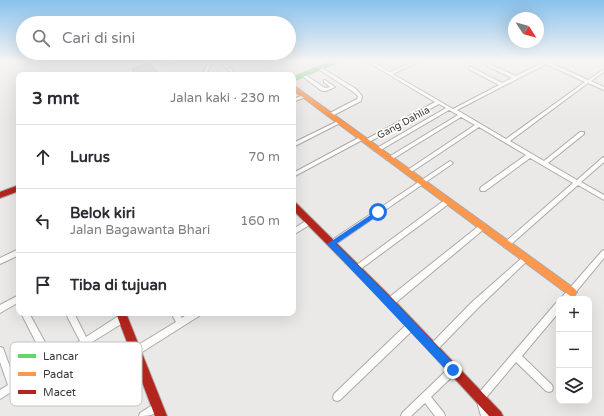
<!DOCTYPE html>
<html lang="id">
<meta charset="utf-8">
<style>
:root{--surface:#fff;--page:#f2f2f3;--text:#2b2b33;--muted:#7c7c81;--line:#e1e1e2}
body{margin:0;font-family:"Varela Round",sans-serif;background:var(--page);color:var(--text)}
.controls{position:absolute;right:12px;bottom:12px;display:grid;overflow:hidden;border-radius:8px;box-shadow:0 4px 16px #0002}
.controls button{width:36px;height:36px;display:grid;place-items:center;padding:0;border:0;border-bottom:1px solid var(--line);background:var(--surface);color:var(--text);font:20px sans-serif}
.compass{position:absolute;left:508px;top:12px;width:36px;height:36px;border-radius:50%;background:var(--surface);box-shadow:0 4px 16px #0002;rotate:126deg}
.stop{position:absolute;width:12px;height:12px;margin:-9px;border:3px solid #1a73e8;border-radius:50%;background:#fff}
.stop.end{background:#1a73e8;border-color:#fff;box-shadow:0 1px 4px #0008}
.list{margin:0;padding:0;list-style:none}
h2{display:flex;justify-content:space-between;align-items:center;height:52px;margin:0;padding:0 16px;font-size:17px}
h2 small{font-size:13px;font-weight:400;color:var(--muted)}
.list li{display:grid;grid-template-columns:26px 1fr auto;gap:12px;align-items:center;box-sizing:border-box;height:64px;padding:0 16px;border-top:1px solid var(--line)}
.list b{display:block;font-size:15px;white-space:nowrap}
.list p{margin:0;font-size:13px;white-space:nowrap;color:var(--muted)}
.list em{font-size:13px;font-style:normal;color:var(--muted)}
.icon{flex:none;width:22px;height:22px;fill:none;stroke:currentColor;stroke-width:2;stroke-linecap:round;stroke-linejoin:round}
.map{position:relative;flex:none;width:604px;height:416px;overflow:hidden}
.search{position:absolute;background:var(--surface);box-shadow:0 4px 16px #0002;left:16px;top:16px;width:280px;height:44px;display:flex;align-items:center;gap:10px;box-sizing:border-box;padding:0 14px;border-radius:22px;color:var(--muted);font-size:15px}
.panel{position:absolute;background:var(--surface);box-shadow:0 4px 16px #0002;left:16px;top:72px;width:280px;height:244px;border-radius:8px}
.map>svg:first-child{display:block}
.building{fill:#d0cecd;stroke:#abaaa8}
.lines{fill:none;stroke-linecap:round;stroke-linejoin:round}
.street-casing{stroke:#acaaa8;stroke-width:2}
.fast-casing{stroke:#acaaa8;stroke-width:2}
.slow-casing{stroke:#acaaa8;stroke-width:2}
.jam-casing{stroke:#acaaa8;stroke-width:2}
.street{fill:#fcfcfb;fill-rule:evenodd}
.fast{fill:#63d668;fill-rule:evenodd}
.slow{fill:#ff974d;fill-rule:evenodd}
.jam{fill:#b3261e;fill-rule:evenodd}
.route{fill:#1a73e8}
.labels{text-anchor:middle;stroke-width:3.5;stroke-linejoin:round;paint-order:stroke}
.far-street-label{font-size:10px;fill:#3a3937;stroke:#fff}
.key{fill:#fff;stroke:#c4c4c3;stroke-width:1}
.key-label{font-size:11px;fill:#3a3937}
</style>
<div class="map">
<svg width="604" height="416" viewBox="0 0 604 416">
<rect width="100%" height="100%" fill="#ebe9e7"/>
<path class="building" d="M149,63L160,75H137L132,69Z"/>
<g class="lines">
<defs>
<path id="street" d="M170,61H176L165,65L163,64Z
M209,61H213L206,75H202Z
M219,61H223L237,75H233Z
M366,61H371L390,72L415,61H420L393,74L453,109L499,85L469,69V67H471L502,83L512,78L487,66V64H489L516,76L543,62L542,61H550L549,62L588,80L604,69V72L591,81L604,87V90L588,83L510,141L544,161L580,132H584V134L548,163L577,180L602,158L604,157V162L581,182L604,195V200L578,185L508,247L506,248L504,247L503,245L504,243L573,183L530,158L485,191H481L480,189L481,187L526,155L479,127L410,173H406L405,172L406,171L475,125L461,117L391,160H387L386,159L387,158L458,115L449,110L379,151H375L374,150L375,149L446,108L439,104L369,142H365V140L435,102ZM546,64L585,82L506,139L457,110Z
M467,61H472L470,62Z
M320,68H322L356,89L362,96L361,101L332,116H328V114L357,99L358,96L352,91L320,70Z
M302,74H304L325,88L330,87L324,82V80H325L335,87L326,91H322L302,76Z
M304,95H306L308,96L293,102V99Z
M338,121H342V122L293,147V143Z
M362,136L364,138V139L293,177V173Z
M450,161L453,163L452,164L333,246L331,247L329,246L328,244L329,242Z
M446,199H450L451,201L450,203L358,271L356,272L354,271L353,269L354,267Z
M309,219L311,220L312,222L311,224L293,235V229Z
M482,224L484,225L485,227L484,229L393,305L390,306L387,305L386,302L387,299L480,225Z
M19,249V255L0,264V258Z
M604,250V258L570,299H561L562,297L602,251Z
M525,256L527,257L528,259L527,261L478,308L436,351L433,352L430,351L429,348L430,345L472,302L523,257Z
M19,295V302L0,313V305Z
M559,302V312L522,356L552,385L553,388L552,391L549,392L546,391L516,362L485,399L489,416H481L476,398L477,395L556,303Z
M21,313H29L53,357L80,341L68,318L67,315L68,313H74L86,337L120,315L123,314L126,315L127,318L126,321L0,399V390L8,385L0,362V347L3,348L15,381L46,362Z
M171,313H179L182,318L189,313H200L199,316L139,354L136,355L133,354L132,351L133,348L176,322Z
M412,321L415,322L416,325L415,328L340,400L337,401L334,400L333,397L334,394L409,322Z
M453,366L456,367L457,370L456,373L431,397L444,413L445,416H435L425,403L411,416H401L402,413L450,367Z
M157,402L160,403L161,406C157,416 147,416 139,416L140,413Z"/>
<path id="fast" d="M333,61H340L293,81V77Z"/>
<path id="slow" d="M293,85L575,289L577,292L575,295L572,297L569,295L293,90Z"/>
<path id="jam" d="M19,185V191L0,198V192Z
M293,202L296,203L393,299L501,412L503,416H489L387,305L293,210Z
M116,313H126L167,416H155Z"/>
</defs>
<use href="#street" class="street-casing"/>
<use href="#fast" class="fast-casing"/>
<use href="#slow" class="slow-casing"/>
<use href="#jam" class="jam-casing"/>
<use href="#street" class="street"/>
<use href="#fast" class="fast"/>
<use href="#slow" class="slow"/>
<use href="#jam" class="jam"/>
</g>
<linearGradient id="sky" x2="0" y2="1"><stop stop-color="#89c2ed"/><stop offset="0.51" stop-color="#f6f5f4"/><stop offset="1" stop-color="#f6f5f4" stop-opacity="0"/></linearGradient>
<rect width="604" height="119" fill="url(#sky)"/>
<path class="route" d="M378,210L380,211V214L336,244L393,300L456,366V373H449L327,244Z"/>
<g class="labels">
<g class="far-street-label">
<text transform="translate(403 122) rotate(-28)" y="4">Gang Dahlia</text>
</g>
</g>
<rect x="10" y="342" width="132" height="64" rx="6" class="key"/>
<rect x="18" y="354" width="18" height="4" fill="#63d668"/>
<rect x="18" y="372" width="18" height="4" fill="#ff974d"/>
<rect x="18" y="390" width="18" height="4" fill="#b3261e"/>
<g class="key-label">
<text x="43" y="360">Lancar</text>
<text x="43" y="378">Padat</text>
<text x="43" y="396">Macet</text>
</g>
</svg>
<div class="controls">
<button>+</button>
<button>−</button>
<button><svg class="icon" aria-label="layers" viewBox="0 0 24 24"><path d="M12 4l9 5-9 5-9-5zM3 14l9 5 9-5"/></svg></button>
</div>
<svg class="compass" viewBox="-18 -18 36 36"><path d="M0-13l5 13h-10z" fill="#e53935"/><path d="M0 13l5-13h-10z" fill="#7c7c81"/></svg>
<div class="stop" style="left:378px;top:212px"></div>
<div class="stop end" style="left:453px;top:370px"></div>
<div class="search"><svg class="icon" aria-label="search" viewBox="0 0 24 24"><circle cx="10" cy="10" r="6"/><path d="M15 15l6 6"/></svg>Cari di sini</div>
<section class="panel">
<h2>3 mnt<small>Jalan kaki · 230 m</small></h2>
<ul class="list">
<li><svg class="icon" aria-label="ahead" viewBox="0 0 24 24"><path d="M12 20V5M6 11l6-6 6 6"/></svg><div><b>Lurus</b></div><em>70 m</em></li>
<li><svg class="icon" aria-label="left" viewBox="0 0 24 24"><path d="M17 20v-9H6M10 6l-5 5 5 5"/></svg><div><b>Belok kiri</b><p>Jalan Bagawanta Bhari</p></div><em>160 m</em></li>
<li><svg class="icon" aria-label="arrive" viewBox="0 0 24 24"><path d="M6 21V4h12l-3 4 3 4H6"/></svg><div><b>Tiba di tujuan</b></div></li>
</ul>
</section>
</div>
